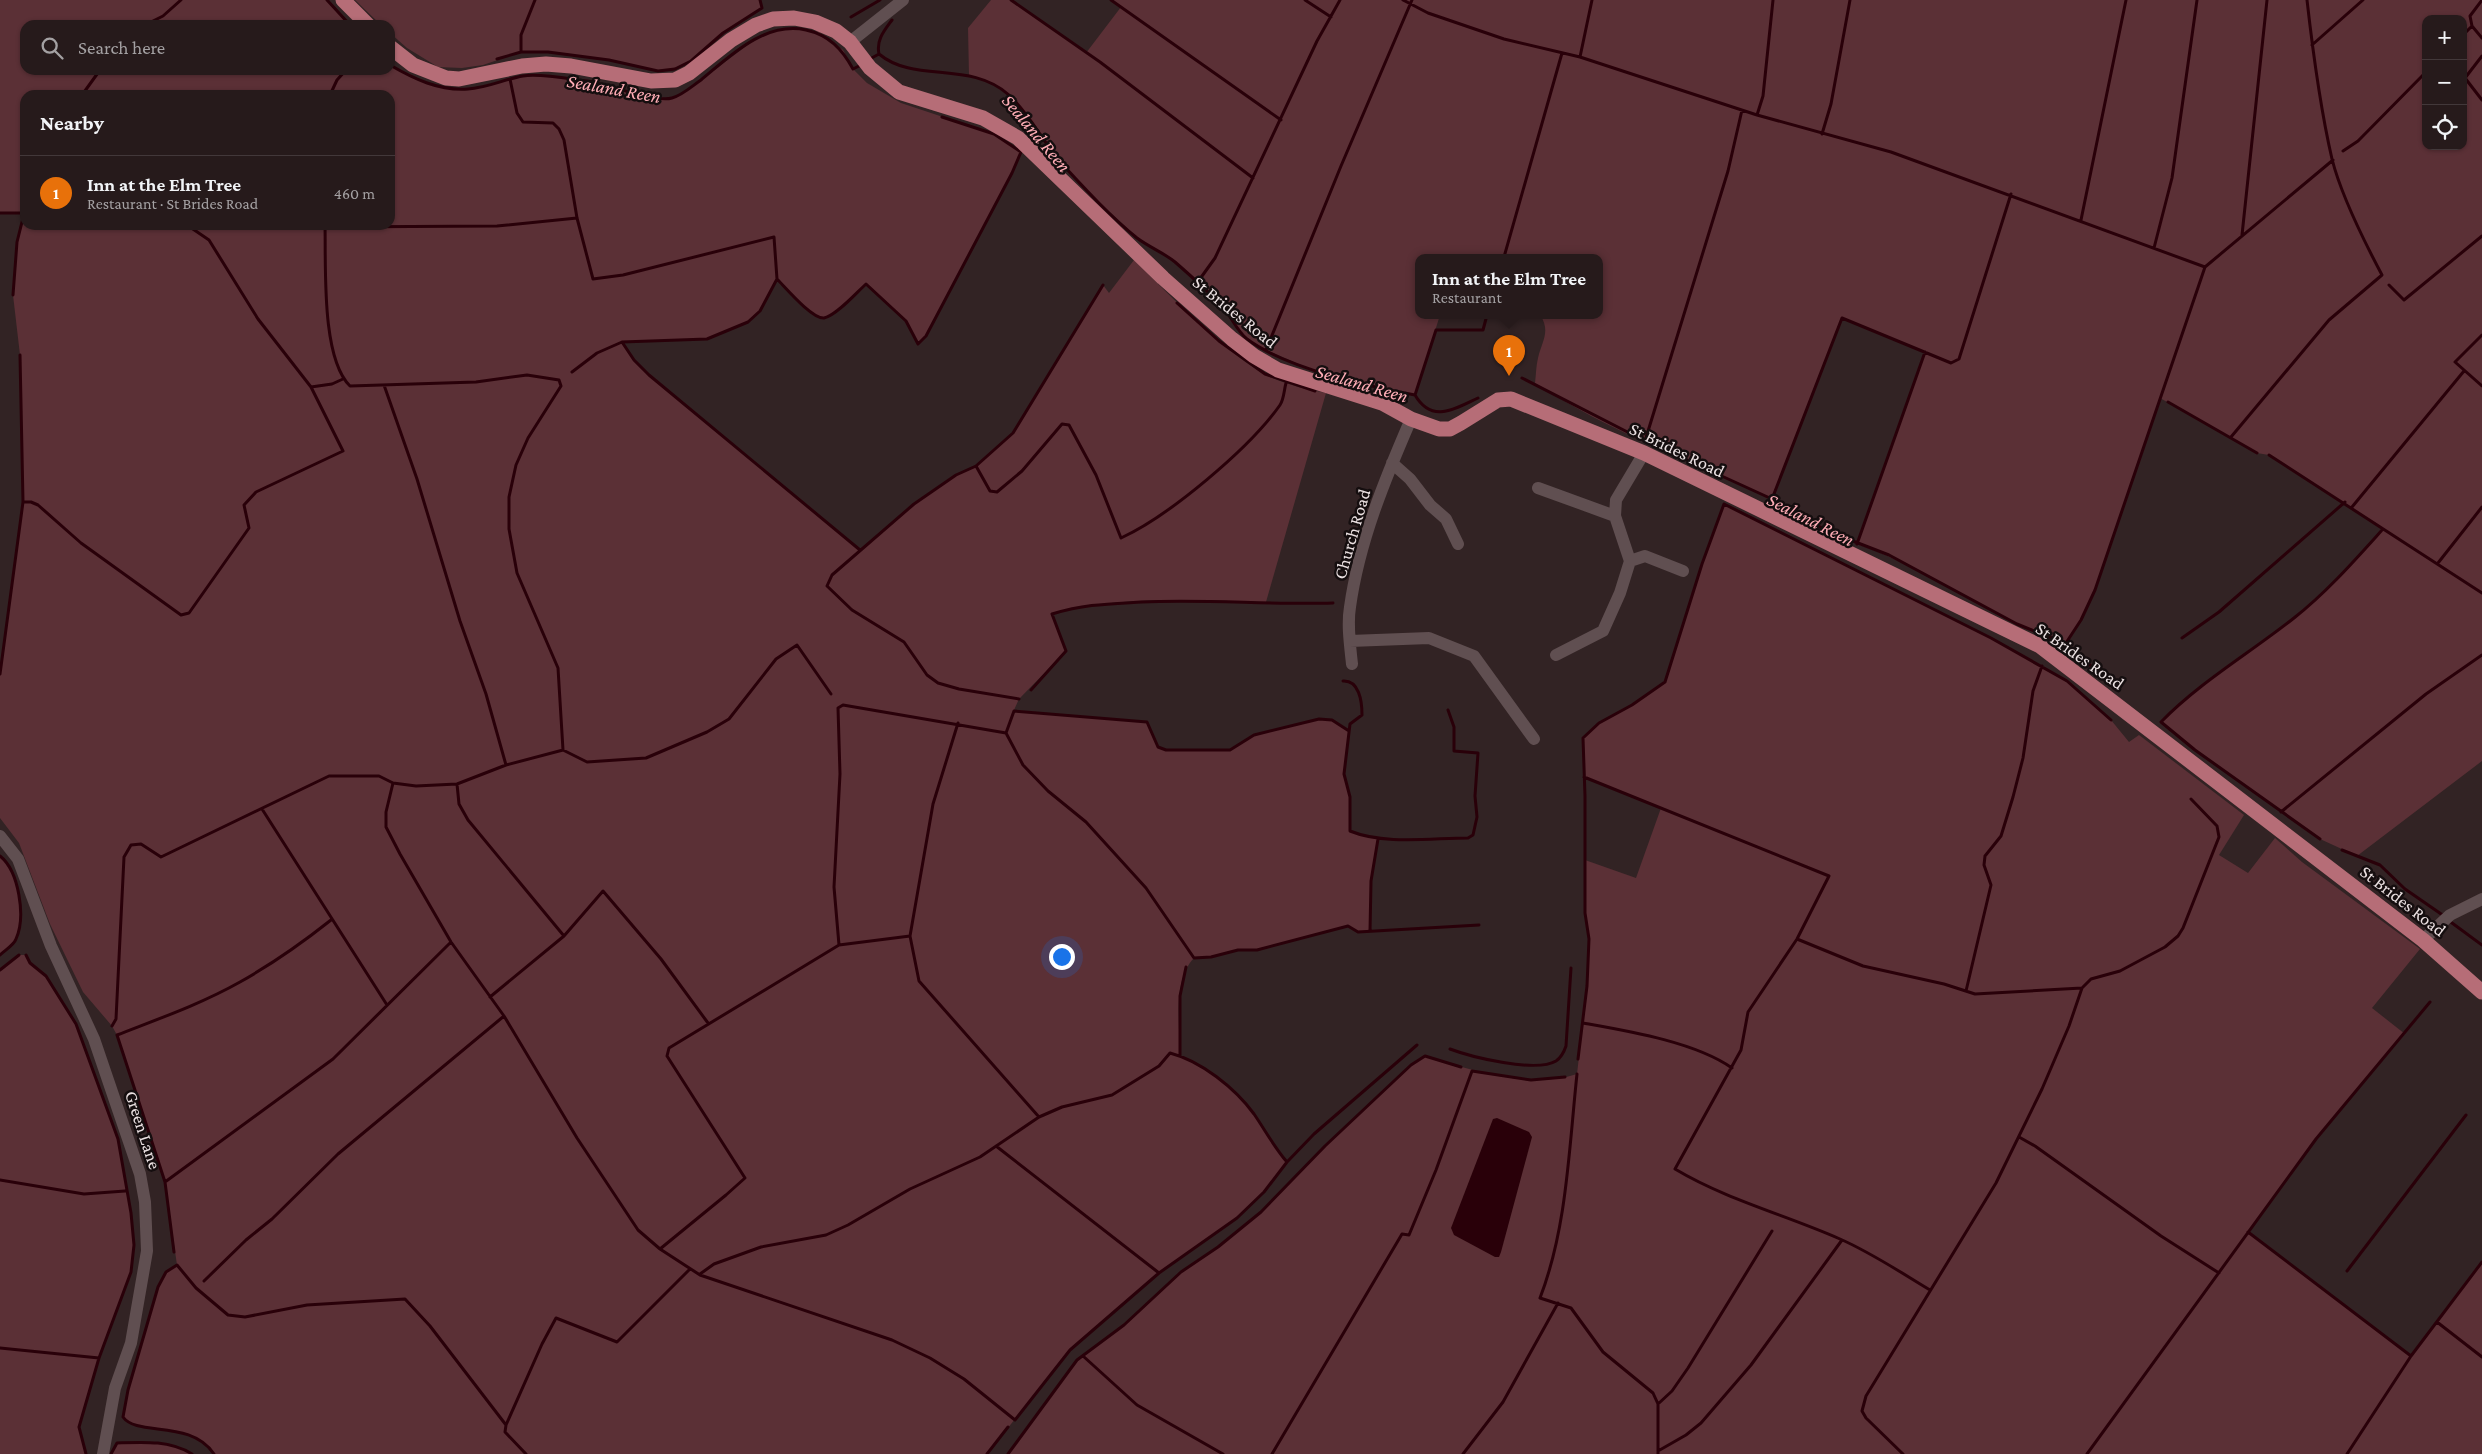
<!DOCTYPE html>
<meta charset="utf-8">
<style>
:root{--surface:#261a1b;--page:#2e2324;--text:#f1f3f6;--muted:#a4a1a3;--line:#42383a;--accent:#0f766e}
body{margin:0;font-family:"Crimson Pro",serif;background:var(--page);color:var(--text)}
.controls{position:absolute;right:15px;top:15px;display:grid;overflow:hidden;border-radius:10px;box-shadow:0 1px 4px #0004}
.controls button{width:45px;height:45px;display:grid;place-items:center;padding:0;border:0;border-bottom:1px solid var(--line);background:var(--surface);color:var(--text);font:25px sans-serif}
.you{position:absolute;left:1061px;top:956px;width:18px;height:18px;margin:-12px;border:4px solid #fff;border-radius:50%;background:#1a73e8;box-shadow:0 0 0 8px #1a73e833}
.badge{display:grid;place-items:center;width:32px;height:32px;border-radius:50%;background:var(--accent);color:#fff;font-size:16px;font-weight:700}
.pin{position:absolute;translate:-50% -41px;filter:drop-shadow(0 1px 2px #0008)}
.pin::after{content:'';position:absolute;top:26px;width:18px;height:15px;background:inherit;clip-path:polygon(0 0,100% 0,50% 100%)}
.popup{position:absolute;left:1415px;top:254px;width:188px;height:65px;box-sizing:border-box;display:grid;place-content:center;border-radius:10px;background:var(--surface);filter:drop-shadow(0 1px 4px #0005);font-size:16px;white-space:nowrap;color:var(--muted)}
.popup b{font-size:19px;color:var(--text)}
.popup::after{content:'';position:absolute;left:50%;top:100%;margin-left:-10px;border:10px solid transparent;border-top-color:var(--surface)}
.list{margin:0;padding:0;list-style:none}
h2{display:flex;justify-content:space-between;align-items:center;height:65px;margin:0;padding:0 20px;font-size:21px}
h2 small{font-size:16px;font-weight:400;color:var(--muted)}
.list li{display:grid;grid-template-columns:32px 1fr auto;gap:15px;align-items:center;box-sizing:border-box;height:75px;padding:0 20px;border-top:1px solid var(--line)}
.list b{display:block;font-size:19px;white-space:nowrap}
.list p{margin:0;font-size:16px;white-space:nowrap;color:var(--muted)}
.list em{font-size:16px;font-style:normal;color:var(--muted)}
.icon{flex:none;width:28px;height:28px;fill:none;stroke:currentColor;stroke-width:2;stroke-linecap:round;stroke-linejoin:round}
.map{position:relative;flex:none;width:2482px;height:1454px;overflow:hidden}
.search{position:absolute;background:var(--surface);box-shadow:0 1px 4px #0004;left:20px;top:20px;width:375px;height:55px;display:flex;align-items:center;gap:12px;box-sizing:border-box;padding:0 18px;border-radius:15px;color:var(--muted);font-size:19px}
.panel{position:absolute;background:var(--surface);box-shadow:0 1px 4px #0004;left:20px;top:90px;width:375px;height:140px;border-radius:15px}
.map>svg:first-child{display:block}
.green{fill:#5b3036;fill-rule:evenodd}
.water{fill:#290009}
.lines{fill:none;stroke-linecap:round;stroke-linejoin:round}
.stream{stroke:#290009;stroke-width:3}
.minor{stroke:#604f51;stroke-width:12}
.major{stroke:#b66d77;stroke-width:15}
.labels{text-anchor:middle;stroke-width:5;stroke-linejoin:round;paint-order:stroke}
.street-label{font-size:18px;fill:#eae0e1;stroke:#150e0f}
.water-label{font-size:19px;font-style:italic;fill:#ffadb6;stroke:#150e0f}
</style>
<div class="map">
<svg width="2482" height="1454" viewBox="0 0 2482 1454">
<rect width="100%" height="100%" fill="#322324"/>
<path class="green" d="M0,0H327L350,25H25V70H390V65L417,80L446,88L469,89L525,75L589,81L649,96L671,99L688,90L758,37L772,31L798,28L819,32L843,50L853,69L867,83L901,103L994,134L1021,152L1012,173L926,336L918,344L906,321L866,284C857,292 836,316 824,318C813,319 786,288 777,280L760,311L748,322L707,339L623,342L634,360L649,375L860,550L914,504L956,475L976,466L1013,433L1103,285L1109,293L1134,260C1175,300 1215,344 1264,374C1282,384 1306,389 1326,393L1266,602C1198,600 1117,595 1052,614L1066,651L1019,699L1014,710L1147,722L1158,746L1167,750H1230L1254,735L1319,719L1332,720L1349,731L1344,774L1350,797V831L1378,839L1371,881L1370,931L1358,932L1348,926L1257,950H1238L1211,957L1194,958C1172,981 1180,1026 1180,1056C1199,1066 1219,1077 1235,1093C1256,1112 1268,1140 1287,1162L1264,1192L1237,1218L1159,1273L1070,1350L987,1454H214C193,1423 157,1434 127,1422L123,1417L128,1390L158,1287L166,1272L177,1265L165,1182L117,1035L112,1026L83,992L50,924L19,843L0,818V674L23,503L20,355L13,295L17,242L24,214L0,213ZM25,95H390V225H25Z
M355,0H760L762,8L723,33L691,61L675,69L658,71L609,60L547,52H521L483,65L462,68L438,67L407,48L390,33V25H381Z
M991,0H1011L1086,53L1121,7L1111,0H2482V761L2357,856L2320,839L2195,750L2161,722C2200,682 2250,653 2294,618C2327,592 2356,560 2383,529L2269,455L2257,453L2160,398L2095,590L2081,620L2064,646C2046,634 2024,628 2005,618C1956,592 1909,562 1857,544L1925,352L1843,318L1772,499C1693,462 1608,431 1535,383C1536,375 1536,366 1538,358C1542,341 1551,331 1540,315H1599V257H1419V315H1440L1415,395L1375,388L1308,368L1266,350L1246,338L1223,307L1174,262L1138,238L1090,194L1057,159L1034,124L1008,95L986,80L969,76L968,28ZM2426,19H2463V146H2426Z
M1724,504L1991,638L2067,681L2111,720L2129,742L2139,735L2244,815L2219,855L2248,873L2275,838L2302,862L2420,949L2372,1008L2405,1034L2316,1139L2248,1232L2411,1356L2482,1262V1454H1008L1077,1360L1124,1325L1181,1272L1218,1247L1261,1212L1325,1146L1411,1065L1425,1056C1473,1070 1528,1090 1577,1074L1587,986L1589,939L1585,913V860L1636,878L1661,808L1584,777L1583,738L1599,723L1632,705L1665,682L1702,564Z
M0,856C19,871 26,917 16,939C14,945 5,950 0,955Z
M19,955H26L30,963L46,976L76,1024L118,1139L131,1213L134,1245L131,1272L99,1358L79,1427L86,1454H0V970Z
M141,1442C159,1443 176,1444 191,1454H111L117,1443Z"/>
<path class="water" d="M1497,1118L1529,1132L1532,1137L1501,1252L1499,1257H1495L1454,1235L1451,1228L1493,1119Z"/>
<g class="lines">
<path class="stream" d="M327,0L350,25
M1011,0L1100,62L1253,178
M1111,0L1281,120
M1305,0L1331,17
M1403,0L1428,13L1504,39L1580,57L1757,115L1891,152L2205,267
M2482,0L2470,16L2472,26L2482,38
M851,17L880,0
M145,25L163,16L181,0
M2463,35L2472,26
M2312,45L2363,0
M521,52V35L535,0
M879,54C876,40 884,31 892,20
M2482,56L2465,78L2482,100
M1580,57L1592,0
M497,59L521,52H548L609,60L658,71L675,69L691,61L723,33L762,8L760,0
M868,60L879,54C915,84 970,60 1009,95C1031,116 1044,144 1064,166C1087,191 1111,217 1137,238C1149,247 1164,253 1175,262C1191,276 1208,291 1222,306C1231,316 1237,331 1247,339C1286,368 1367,386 1415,395C1432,424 1454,409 1478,398
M390,65C414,79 439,91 468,89C487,88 505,79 523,76C540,73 570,79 587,81C607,84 655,103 672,98C683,95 692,86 701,80C730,56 765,21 806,30C829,35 842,49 853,69L861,65
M510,79L517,113L523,122L553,123L559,129L564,140L577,218L593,279L623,275L774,237L777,279L760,311L748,322L707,339L622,342L597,353L572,372
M82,95L100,70
M330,95L337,80L346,70
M1757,115L1763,96L1773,0
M1822,134L1831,104L1850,0
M2343,151L2358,141L2426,72
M0,213H24
M2081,220L2126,0
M93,225L100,226
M325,225C326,265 321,358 350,386L476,382L527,375L559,380L561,386L528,438L516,465L509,497V529L517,573L558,668L563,750
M326,227L497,226L577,218
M2242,235L2267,0
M2154,248L2172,178L2197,0
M1504,257L1562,53
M777,279C786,288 812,319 824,318C836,316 857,292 866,284L906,321L918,344L926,336L1012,173L1021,152L994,134L942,117
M1197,283L1215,258L1317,41L1340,0
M2389,285L2404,300L2482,236
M13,295L17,242L25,210
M1177,303L1219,341L1265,374L1315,391
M2482,335L2455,362L2482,386
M622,342L634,360L649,375L860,550
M1266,350L1341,166L1412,0
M1522,378L1645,441L1772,499L1827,531L1889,555L2017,624L2052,638L2079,655L2116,689
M384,385L417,479L460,621L486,694L506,765
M311,387L332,384L343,379
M1415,395L1436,330H1483L1487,315
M2168,402L2257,453
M2231,437L2329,320L2382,275C2364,241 2341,195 2332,159C2320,107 2313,53 2307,0
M1645,441L1728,171L1742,110
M2269,455L2482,593
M976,466L990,491L997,492L1022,471L1062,424L1069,425L1096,475L1121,538C1169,516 1250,448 1280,405C1284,399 1284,390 1286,383
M1772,499L1842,318L1951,363L1959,359L2011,194
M23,502H31L38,505L81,543L181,615L189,613L249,528L244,505L256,492L343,451L311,387L258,319L209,240L187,225
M2352,507L2464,371
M1857,544L1925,352
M2438,563L2482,507
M2182,638L2219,612L2345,502
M2064,646L2081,620L2095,590L2205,267L2333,160
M0,674L23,502L20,355
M1343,681C1359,680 1362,701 1362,715L1350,724L1344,774L1350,797V831C1384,845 1432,838 1468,838L1473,835L1477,817L1475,796L1478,753L1454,751V727L1448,710
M1031,690L1066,651L1052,614C1086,604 1107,604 1142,602C1206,599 1270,605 1333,603
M1019,699L959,689L938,683L927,675L904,642L852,610L827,586L832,575L914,504L956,475L976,466L1013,433L1103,285
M958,723L933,804L910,936L919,981L1039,1117
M1349,731L1332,720L1319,719L1254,735L1230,750H1166L1158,747L1147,722L1014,711L1006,733L1023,765L1048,791L1086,822L1146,888L1194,958L1211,957L1238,950H1257L1348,926L1358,932L1479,925
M1584,777L1829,876L1797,939L1748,1012L1741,1050L1675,1169C1727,1200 1786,1215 1840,1239C1872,1253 1900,1272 1930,1290
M393,783L386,812V827L400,854L451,942L504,1016L577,1138L638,1230L660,1249L700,1275L892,1340L930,1358L964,1379L1015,1420L1070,1350L1159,1273L1237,1218L1264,1192L1287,1162L1314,1134L1417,1045
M457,784L459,804L468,820L564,936
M262,809L387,1005
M2281,812L2426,694L2482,655
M2320,839L2195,750L2161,722C2200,682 2250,653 2294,618C2327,592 2355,560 2383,529
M2342,850L2380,865L2405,889L2444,916
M0,856C19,871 26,917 16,939C14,945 5,950 0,955
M2448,920L2482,945
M1370,931L1371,881L1378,839
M1797,939L1863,966L1944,984L1975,994L2082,988
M839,945L834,887L840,774L838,708L843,705L1006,733
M26,955L30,963L46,976L76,1024L118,1139L131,1213L134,1245L131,1272L99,1358L79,1427L86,1454
M0,970L19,955
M1966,991L1991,885L1984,865L1985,856L2001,836L2013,797L2023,758L2033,691L2042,666
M490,997L564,936L603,891L661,959L708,1023
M1583,1023C1628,1031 1695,1042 1732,1068
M112,1026L116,1019L124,857L131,845L141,844L161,857L329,776H379L393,783L416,786L457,784L506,765L563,750L587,762L646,758L707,732L729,719L776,659L797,645L831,694
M1450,1049C1471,1057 1536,1073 1556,1061C1562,1057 1564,1052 1566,1046L1571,968
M1180,1056V996L1186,967
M1578,1059L1587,986L1589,939L1585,913V796L1583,738L1599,723L1632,705L1665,682L1702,564L1724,504L1991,638L2067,681L2111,720
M1577,1074C1569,1148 1567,1228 1540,1298L1571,1308L1603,1352L1653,1393L1658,1404V1454
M2019,1137L2035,1146L2161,1236L2219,1273
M996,1146L1159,1273
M0,1180L84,1194L125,1191
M165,1182L333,1059L451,942
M2248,1232L2411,1356
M660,1249L726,1195L745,1178L667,1056L669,1048L839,945L910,936
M174,1252L165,1182L117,1035C158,1019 201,1004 240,982C272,964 302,943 331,920
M2347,1271L2466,1115
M700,1274L714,1264L761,1247L826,1235L848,1225L910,1189L980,1157L1039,1117L1062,1107L1112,1095L1159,1066L1170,1053C1201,1061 1235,1088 1254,1114C1265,1130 1274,1147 1287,1162
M204,1281L246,1240L272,1219L338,1154L504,1016
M2437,1322L2482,1357
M0,1348L99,1358
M1083,1356L1137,1405L1223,1454
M1658,1404L1672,1391L1688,1368L1772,1231
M1658,1451L1686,1435L1701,1423L1751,1365L1842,1240
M111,1454L117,1443C143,1442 169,1440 192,1454
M214,1454C191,1419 137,1437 123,1417L128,1390L158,1287L166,1272L177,1265L196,1288L228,1315L245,1317L307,1305L405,1299L430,1326L506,1425
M526,1454L505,1432L506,1425L542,1344L556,1318L617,1342L690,1269
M987,1454L1008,1427
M1008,1454L1077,1360L1124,1325L1181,1272L1218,1247L1261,1212L1325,1146L1411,1065L1425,1056L1461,1067
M1272,1454L1402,1234L1409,1235L1436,1170L1472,1071L1531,1080L1565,1077
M1463,1454L1503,1402L1558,1303
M1903,1454L1866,1418L1862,1411L1866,1396L1996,1183L2042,1089L2069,1026L2082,988L2091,979L2120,971L2165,947L2178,936L2183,928L2219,837L2217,826L2191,799
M2087,1454L2316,1139L2430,1002
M2347,1454L2411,1356L2482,1262"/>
<path class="minor" d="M850,42L903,0
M1392,463L1410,479L1430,505L1446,519L1458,544
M1538,488L1615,516
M1630,561L1645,556L1683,571
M1350,641L1429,638L1474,656L1534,739
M1556,655L1603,631L1620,593L1630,561L1615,516L1616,500L1644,453
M1352,664C1350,645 1347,625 1350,607C1359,542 1385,479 1411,419
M0,836L18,859L51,946L94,1039L140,1174L145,1202L147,1251L131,1343L115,1388L103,1454
M2423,940L2450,915L2482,899"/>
<path class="major" d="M343,0L368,25
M390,47L413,65L446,78L459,79L522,66L546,64L571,66L651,81L675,80L689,73L731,40L756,25L773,19L794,18L815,22L836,31L850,42L870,68L899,92L983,118L1018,138L1163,278L1232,339L1254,356L1278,370L1382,403L1411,419L1439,429H1450L1461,423L1498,400L1511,399L1644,453L2040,646L2423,940L2482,992"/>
</g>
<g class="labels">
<g class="street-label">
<text transform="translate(1235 312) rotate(39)" y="6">St Brides Road</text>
<text transform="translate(1677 450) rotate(26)" y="6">St Brides Road</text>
<text transform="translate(1352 534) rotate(-74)" y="6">Church Road</text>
<text transform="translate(2080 656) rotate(35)" y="6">St Brides Road</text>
<text transform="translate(2403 901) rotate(38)" y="6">St Brides Road</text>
<text transform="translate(143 1130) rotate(72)" y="6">Green Lane</text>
</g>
<g class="water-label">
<text transform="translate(614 88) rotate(10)" y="7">Sealand Reen</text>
<text transform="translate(1037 133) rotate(50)" y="7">Sealand Reen</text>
<text transform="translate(1362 383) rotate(16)" y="7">Sealand Reen</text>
<text transform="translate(1811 519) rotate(27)" y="7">Sealand Reen</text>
</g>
</g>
</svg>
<div class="controls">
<button>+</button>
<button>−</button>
<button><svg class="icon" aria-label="locate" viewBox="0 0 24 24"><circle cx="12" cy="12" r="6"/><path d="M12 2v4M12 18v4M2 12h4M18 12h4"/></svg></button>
</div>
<div class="you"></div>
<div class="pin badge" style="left:1509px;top:376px;background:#e8710a">1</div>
<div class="popup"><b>Inn at the Elm Tree</b>Restaurant</div>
<div class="search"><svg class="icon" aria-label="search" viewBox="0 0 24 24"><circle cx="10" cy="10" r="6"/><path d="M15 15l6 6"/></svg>Search here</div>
<section class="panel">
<h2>Nearby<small></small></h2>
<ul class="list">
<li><span class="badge" style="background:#e8710a">1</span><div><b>Inn at the Elm Tree</b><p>Restaurant · St Brides Road</p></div><em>460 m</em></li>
</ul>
</section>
</div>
